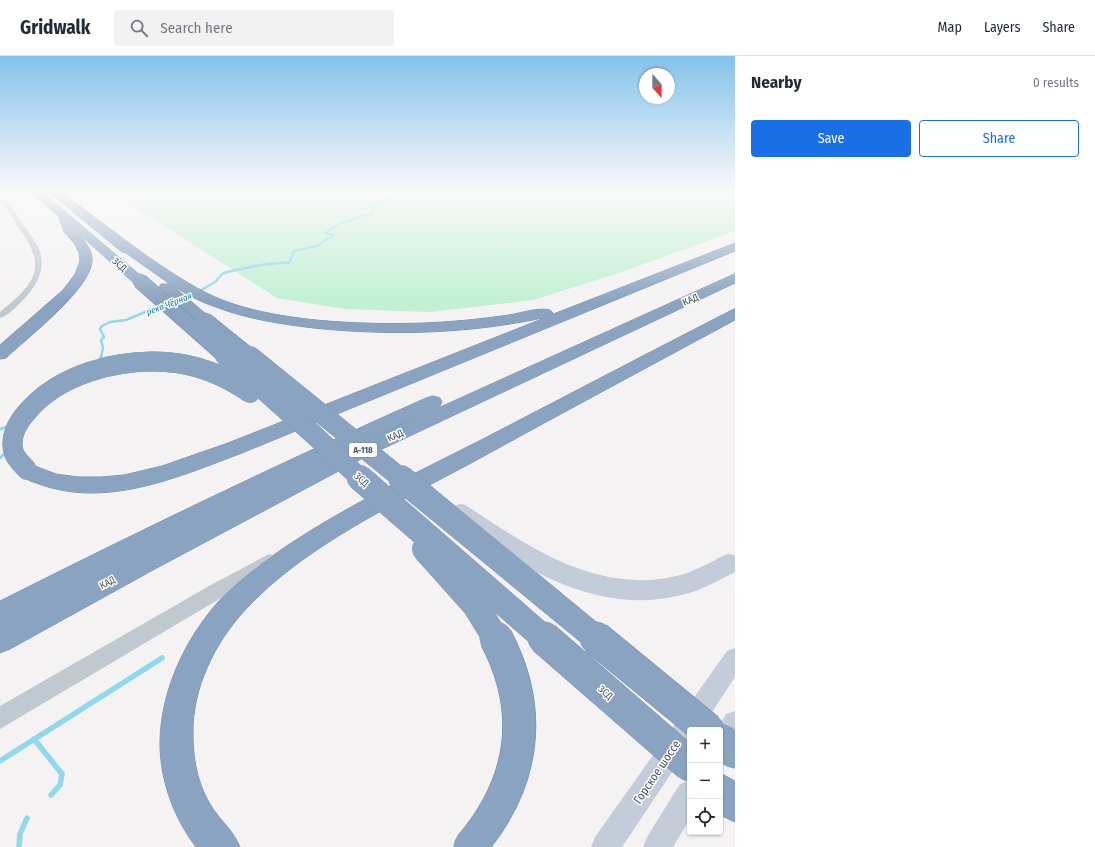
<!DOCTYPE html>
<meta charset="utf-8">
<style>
:root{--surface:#fff;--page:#f2f2f3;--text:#1f2937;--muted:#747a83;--line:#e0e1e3;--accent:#196fe6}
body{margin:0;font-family:"Fira Sans Condensed",sans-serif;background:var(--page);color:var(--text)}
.controls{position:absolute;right:12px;bottom:12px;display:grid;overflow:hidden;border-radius:4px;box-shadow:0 1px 3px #0004}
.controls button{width:36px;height:36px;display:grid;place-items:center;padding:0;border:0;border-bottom:1px solid var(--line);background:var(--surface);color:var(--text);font:20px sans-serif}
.compass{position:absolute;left:639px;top:12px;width:36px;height:36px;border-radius:50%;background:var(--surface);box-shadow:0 1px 3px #0004;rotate:159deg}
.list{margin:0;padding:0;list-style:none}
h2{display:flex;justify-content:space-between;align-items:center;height:52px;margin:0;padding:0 16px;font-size:17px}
h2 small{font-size:13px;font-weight:400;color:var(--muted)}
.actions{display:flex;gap:8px;padding:12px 16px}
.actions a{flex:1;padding:9px 0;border:1px solid var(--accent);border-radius:4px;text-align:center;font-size:14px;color:var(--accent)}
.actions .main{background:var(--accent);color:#fff}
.icon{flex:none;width:22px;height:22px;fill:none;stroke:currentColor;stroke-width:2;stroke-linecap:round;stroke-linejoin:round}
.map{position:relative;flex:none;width:735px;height:791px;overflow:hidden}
header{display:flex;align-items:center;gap:24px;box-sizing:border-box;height:56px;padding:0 20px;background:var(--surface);border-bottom:1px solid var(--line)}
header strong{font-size:19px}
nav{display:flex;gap:22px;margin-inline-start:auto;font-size:14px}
.search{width:280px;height:36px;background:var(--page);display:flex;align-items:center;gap:10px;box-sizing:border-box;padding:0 14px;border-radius:4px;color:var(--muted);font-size:15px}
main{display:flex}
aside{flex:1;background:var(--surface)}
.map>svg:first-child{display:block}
.green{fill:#c1f0d4}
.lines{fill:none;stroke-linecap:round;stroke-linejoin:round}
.stream-far3{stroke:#8fd8ed;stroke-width:2}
.stream-far2{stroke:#8fd8ed;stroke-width:2.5}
.stream-far1{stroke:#8fd8ed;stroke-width:3}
.stream{stroke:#8fd8ed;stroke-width:5.5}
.motorway-casing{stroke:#758eac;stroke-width:1}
.minor{fill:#c0c9d0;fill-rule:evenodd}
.tertiary{fill:#c0c9d0;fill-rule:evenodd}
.secondary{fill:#c3ccd8;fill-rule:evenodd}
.motorway{fill:#8aa3c0;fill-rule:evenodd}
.motorway-bridge-far3-casing{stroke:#758eac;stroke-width:16;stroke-linecap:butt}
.motorway-bridge-far2-casing{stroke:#758eac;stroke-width:20;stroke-linecap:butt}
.motorway-bridge-far1-casing{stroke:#758eac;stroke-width:26;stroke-linecap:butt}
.motorway-bridge-casing{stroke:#758eac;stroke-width:34;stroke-linecap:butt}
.secondary-bridge{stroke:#c3ccd8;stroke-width:20}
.motorway-bridge-far3{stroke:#8aa3c0;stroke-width:15}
.motorway-bridge-far2{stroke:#8aa3c0;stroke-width:20}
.motorway-bridge-far1{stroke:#8aa3c0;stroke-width:26}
.motorway-bridge{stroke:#8aa3c0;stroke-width:33}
.labels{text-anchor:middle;stroke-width:3;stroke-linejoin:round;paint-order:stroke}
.far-water-label{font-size:9px;font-style:italic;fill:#0c7ea0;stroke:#fff}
.shield{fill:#fff;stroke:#80878f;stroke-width:1}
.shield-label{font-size:9px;font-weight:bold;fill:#49545f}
.street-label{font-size:10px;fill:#49545f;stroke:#fff}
.near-street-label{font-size:12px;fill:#49545f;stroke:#fff}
</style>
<header>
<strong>Gridwalk</strong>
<div class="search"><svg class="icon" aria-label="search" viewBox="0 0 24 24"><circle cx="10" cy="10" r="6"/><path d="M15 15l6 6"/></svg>Search here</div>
<nav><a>Map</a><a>Layers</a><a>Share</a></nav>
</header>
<main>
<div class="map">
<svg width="735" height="791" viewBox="0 0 735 791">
<rect width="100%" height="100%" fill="#f4f2f2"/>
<path class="green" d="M109,135H735V175L619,217L533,244L430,256L345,253L277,242Z"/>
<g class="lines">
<path class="stream-far3" d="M284,207H289L294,195L317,190L334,179L325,177L341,167L372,157L373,150L392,140L396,135"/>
<path class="stream-far2" d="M198,236L215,226L222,218L227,216L260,209L289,206
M170,246L192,238
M101,301L103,292L101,284L104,281L100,273L102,270L110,266L126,264L162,249"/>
<path class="stream-far1" d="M100,306L101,300
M0,373L10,370
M0,402L6,396"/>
<path class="stream" d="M34,683L62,718L60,729L51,739
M0,705L162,602
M19,791L20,778L27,762"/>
<defs>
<path id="motorway" d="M30,135H41L147,225L145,228L140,229L135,228L79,178C85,185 93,195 92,205C91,233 27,282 6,302L0,303V289L63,234L75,218L80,205L79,197L74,187L64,176L59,161Z
M48,135H60C89,157 118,179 147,200C169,215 191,230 215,241C272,266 361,269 424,267C452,266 481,263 509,259C522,257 538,251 550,254L553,257L551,259L735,187V195L242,397C181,420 111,451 45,430C34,426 22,424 16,414L19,409L27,407L56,418L78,421H101L124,419L162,410L228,387L547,261C470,278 391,280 314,272C280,268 247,263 216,251C200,246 186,238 172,229L213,264L210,267L205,269L200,267L159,231L161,228H170L126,197L122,196Z
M735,218V227L363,402L153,514L10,593L0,597V545C141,474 282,406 426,342L433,340L440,342L442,346L440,350L361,387Z
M735,253V264C648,311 560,358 473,406C397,447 304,490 245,554C215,587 192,632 193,678C193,707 199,734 216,757C226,770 233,775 240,791H196C170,757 156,712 161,670C166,624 188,580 218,546C238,524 263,506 288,489C350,448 418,416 485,382C566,340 648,297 730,255Z
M720,717L735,725V766L720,759Z"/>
</defs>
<use href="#motorway" class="motorway-casing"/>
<path class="minor" d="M0,141C10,146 16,158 22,167C26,174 32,180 36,187C49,209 38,229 22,245C16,251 8,260 0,262V256C33,229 49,213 20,174C13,164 9,154 0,146Z"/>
<path class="tertiary" d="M269,498L275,500L278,505L275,510L0,673V650L209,530Z"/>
<path class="secondary" d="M735,592V621L700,674H690V689L622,791H591L595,781L727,595Z
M735,655V690L729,699L720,703V674H716L726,658Z
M690,724V763L673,791H643L647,781L680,728Z"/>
<use href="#motorway" class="motorway"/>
<defs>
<path id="motorway-bridge-far3" d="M140,225L226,301
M205,264L251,301"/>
<path id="motorway-bridge-far2" d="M225,300L313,378L361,423
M250,300L402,423
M27,414C23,409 16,403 14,397C9,382 17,367 27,356C59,318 117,303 166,306C197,308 224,319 250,337"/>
<path id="motorway-bridge-far1" d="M360,422L545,583
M401,422L597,583
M425,493L475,549L496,583"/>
<path id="motorway-bridge" d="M544,582L690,709
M596,582L708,674
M720,684L735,696
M470,791C524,728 535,656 496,582"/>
</defs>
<use href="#motorway-bridge-far3" class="motorway-bridge-far3-casing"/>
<use href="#motorway-bridge-far2" class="motorway-bridge-far2-casing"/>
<use href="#motorway-bridge-far1" class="motorway-bridge-far1-casing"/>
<use href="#motorway-bridge" class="motorway-bridge-casing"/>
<path class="secondary-bridge" d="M461,458C529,503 600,552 685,528C700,524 715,515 729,508"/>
<use href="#motorway-bridge-far3" class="motorway-bridge-far3"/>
<use href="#motorway-bridge-far2" class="motorway-bridge-far2"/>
<use href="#motorway-bridge-far1" class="motorway-bridge-far1"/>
<use href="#motorway-bridge" class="motorway-bridge"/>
</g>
<linearGradient id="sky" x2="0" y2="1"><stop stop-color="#84c2ea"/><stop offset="0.55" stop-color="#faf9f9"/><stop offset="1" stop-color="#faf9f9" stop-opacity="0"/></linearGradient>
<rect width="735" height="246" fill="url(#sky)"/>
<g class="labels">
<g class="far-water-label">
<text transform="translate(169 248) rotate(-21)" y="3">река Чёрная</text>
</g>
<rect class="shield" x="349" y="387" width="28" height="14" rx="3"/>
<g class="shield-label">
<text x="363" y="397">А-118</text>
</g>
<g class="street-label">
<text transform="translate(120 208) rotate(41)" y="4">ЗСД</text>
<text transform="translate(690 243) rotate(-24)" y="4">КАД</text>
<text transform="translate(395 379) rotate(-25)" y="4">КАД</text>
<text transform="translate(362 423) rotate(41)" y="4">ЗСД</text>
<text transform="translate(107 526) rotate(-28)" y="4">КАД</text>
<text transform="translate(606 636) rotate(41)" y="4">ЗСД</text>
</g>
<g class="near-street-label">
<text transform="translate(657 716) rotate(-56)" y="4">Горское шоссе</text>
</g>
</g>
</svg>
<div class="controls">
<button>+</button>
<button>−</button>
<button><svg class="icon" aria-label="locate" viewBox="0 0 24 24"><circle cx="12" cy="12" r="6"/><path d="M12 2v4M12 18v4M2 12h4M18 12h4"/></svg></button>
</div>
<svg class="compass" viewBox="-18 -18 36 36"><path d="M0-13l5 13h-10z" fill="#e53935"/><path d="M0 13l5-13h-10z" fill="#747a83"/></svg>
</div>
<aside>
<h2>Nearby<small>0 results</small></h2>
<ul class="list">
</ul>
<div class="actions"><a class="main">Save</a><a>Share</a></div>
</aside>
</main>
